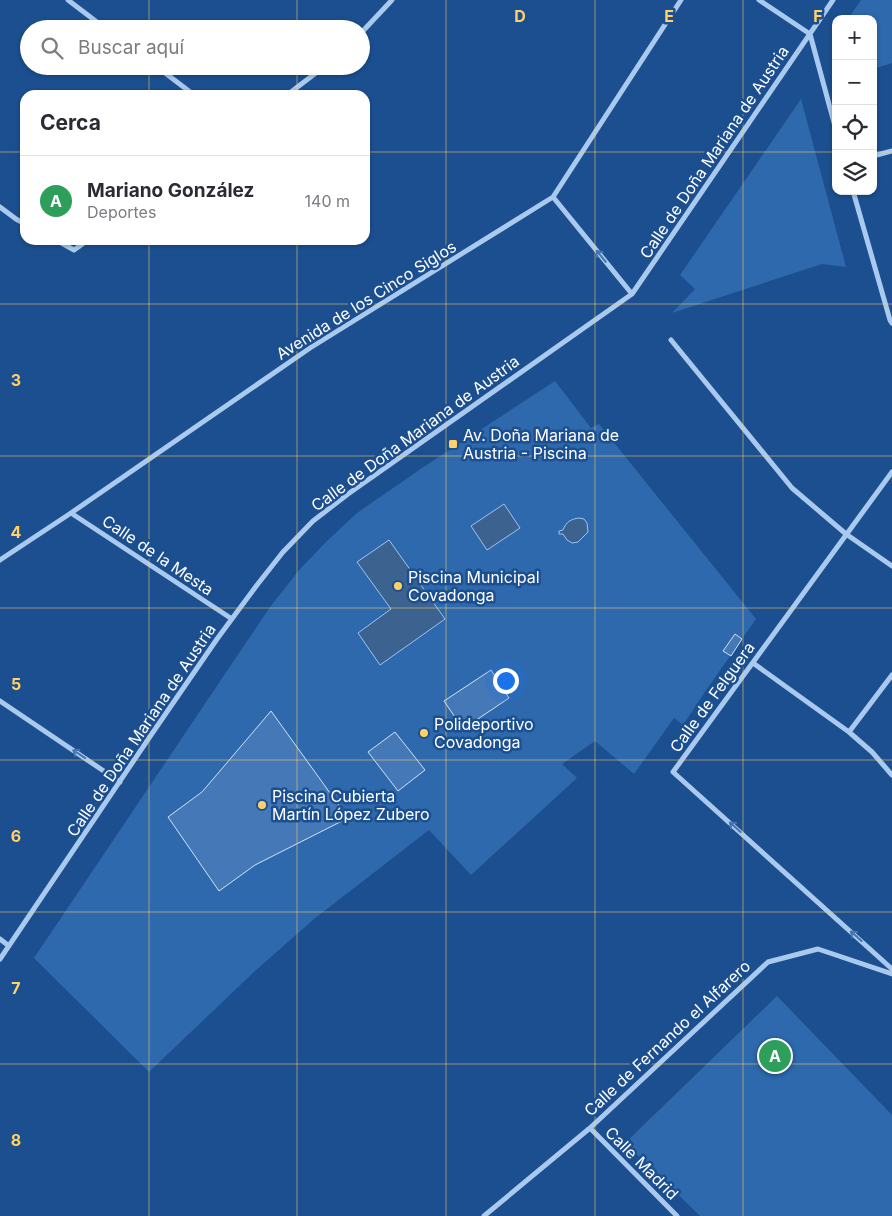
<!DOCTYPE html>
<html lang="es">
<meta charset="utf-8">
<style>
:root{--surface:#fff;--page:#f2f2f3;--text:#2b2b33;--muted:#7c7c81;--line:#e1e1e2;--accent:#0f766e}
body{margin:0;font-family:Inter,sans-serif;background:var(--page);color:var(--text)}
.controls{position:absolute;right:15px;top:15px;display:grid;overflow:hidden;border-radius:10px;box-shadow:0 1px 4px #0004}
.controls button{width:45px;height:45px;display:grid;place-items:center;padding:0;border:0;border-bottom:1px solid var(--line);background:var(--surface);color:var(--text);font:25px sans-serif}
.you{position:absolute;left:505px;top:680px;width:18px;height:18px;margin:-12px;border:4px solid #fff;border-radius:50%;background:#1a73e8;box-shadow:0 0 0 8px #1a73e833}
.badge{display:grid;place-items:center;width:32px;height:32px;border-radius:50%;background:var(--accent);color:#fff;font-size:16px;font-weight:700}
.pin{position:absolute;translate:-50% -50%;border:2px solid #fff;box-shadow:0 1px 5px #0006}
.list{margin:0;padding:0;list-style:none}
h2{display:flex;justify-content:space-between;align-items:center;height:65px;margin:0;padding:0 20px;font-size:21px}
h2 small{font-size:16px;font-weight:400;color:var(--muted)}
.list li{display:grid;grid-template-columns:32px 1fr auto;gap:15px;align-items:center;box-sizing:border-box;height:90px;padding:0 20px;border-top:1px solid var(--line)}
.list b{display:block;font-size:19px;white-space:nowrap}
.list p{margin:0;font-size:16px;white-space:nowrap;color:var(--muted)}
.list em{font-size:16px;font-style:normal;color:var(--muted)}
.icon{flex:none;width:28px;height:28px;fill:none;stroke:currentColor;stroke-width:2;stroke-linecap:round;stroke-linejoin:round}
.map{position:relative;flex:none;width:892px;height:1216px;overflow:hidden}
.search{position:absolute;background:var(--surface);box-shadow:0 1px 4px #0004;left:20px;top:20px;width:350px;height:55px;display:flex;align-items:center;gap:12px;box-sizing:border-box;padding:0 18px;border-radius:28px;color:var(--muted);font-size:19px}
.panel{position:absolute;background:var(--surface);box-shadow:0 1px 4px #0004;left:20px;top:90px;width:350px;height:155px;border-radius:15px}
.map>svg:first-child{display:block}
.green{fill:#2e69ad}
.water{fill:#3c6290;stroke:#9cc4f0}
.building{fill:#4478b7;stroke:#cfe3fa}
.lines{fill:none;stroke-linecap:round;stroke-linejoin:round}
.street{stroke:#a9c9ee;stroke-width:5}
.oneway{stroke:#4674ac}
.grid{fill:none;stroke:#ffd166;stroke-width:1;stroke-opacity:0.55}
.poi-dot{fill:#ffd166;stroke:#1b4f8f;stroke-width:2}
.labels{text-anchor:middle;stroke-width:5;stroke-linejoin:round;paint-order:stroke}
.street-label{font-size:16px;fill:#fff;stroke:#1b4f8f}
.poi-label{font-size:16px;fill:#fff;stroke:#1b4f8f;text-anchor:start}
.grid-label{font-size:16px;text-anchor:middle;font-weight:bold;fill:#ffd166;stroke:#1b4f8f;stroke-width:5;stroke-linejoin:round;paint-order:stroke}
</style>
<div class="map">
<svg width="892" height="1216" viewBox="0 0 892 1216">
<rect width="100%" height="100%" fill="#1b4f8f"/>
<path class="green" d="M861,0H892V63L873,69V19H848Z
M801,99L846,267L822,264L672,313L695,289L680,275Z
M555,381L591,428L599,424L756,619L707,689L683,725L674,718L634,774L595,741L562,764L577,778L471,875L429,830L314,919L255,971L149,1072L34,958L270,607L300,569L327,541L357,513L422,468Z
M777,996L892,1115V1216H700L625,1143Z"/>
<path class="water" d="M504,504L520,528L487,550L471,526Z
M579,518L584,519L587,523L588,532L578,542L572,543L567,540L563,534H559V531L563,530C566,522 571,519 579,518Z
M389,540L445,619L380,665L358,633L391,609L357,562Z"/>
<path class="building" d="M735,634L742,639L731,656L723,651Z
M491,670L509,698L463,729L444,701Z
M271,711L348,818L255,865L219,891L168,817L202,792Z
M395,732L425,770L398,791L368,752Z"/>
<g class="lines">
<path class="street" d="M68,0L106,29
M759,0L810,34L836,130
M361,33L392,0
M156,66L194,95
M287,95L325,66
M873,156L892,151
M853,191L890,320L892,323
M553,197L632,294
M0,207L16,219L25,224
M56,240L74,250L88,240
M671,340L792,488L846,534L892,566
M892,472L673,772L892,969
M71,513L232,619
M0,560L71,513L310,348L553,197L681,0
M753,663L849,732L872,752L892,775
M0,701L120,782
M849,732L892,675
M0,939L9,946
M0,959L151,735L217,639L257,585L283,552L313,521L348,494L632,294L833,0
M590,1128L677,1216
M484,1216L590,1128L768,962L818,949L892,974"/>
</g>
<defs><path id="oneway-shaft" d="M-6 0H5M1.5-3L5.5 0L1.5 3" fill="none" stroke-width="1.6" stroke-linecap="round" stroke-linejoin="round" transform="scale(1.25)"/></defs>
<g class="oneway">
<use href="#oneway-shaft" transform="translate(601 256) rotate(-129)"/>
<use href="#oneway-shaft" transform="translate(79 754) rotate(-146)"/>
<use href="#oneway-shaft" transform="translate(735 827) rotate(-138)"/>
<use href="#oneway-shaft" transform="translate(856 936) rotate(-138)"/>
</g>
<path class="grid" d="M149,0V29M297,0V29M446,0V1216M595,0V1216M743,0V1216M149,66V95M297,66V95M0,152H25M365,152H836M873,152H892M149,240V1216M297,240V1216M0,304H892M0,456H892M0,608H892M0,760H892M0,912H892M0,1064H892"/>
<g class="poi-dot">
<rect x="448" y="439" width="10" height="10" rx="2.5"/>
<circle cx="398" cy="586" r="5"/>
<circle cx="424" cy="733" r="5"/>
<circle cx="262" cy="805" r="5"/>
</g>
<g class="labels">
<g class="street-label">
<text transform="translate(714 152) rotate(-56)" y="6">Calle de Doña Mariana de Austria</text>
<text transform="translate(366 300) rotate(-32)" y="6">Avenida de los Cinco Siglos</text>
<text transform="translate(415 433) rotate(-36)" y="6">Calle de Doña Mariana de Austria</text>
<text transform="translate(158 555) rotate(34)" y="6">Calle de la Mesta</text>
<text transform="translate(712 697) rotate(-54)" y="6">Calle de Felguera</text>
<text transform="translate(141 730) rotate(-56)" y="6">Calle de Doña Mariana de Austria</text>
<text transform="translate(667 1038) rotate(-43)" y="6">Calle de Fernando el Alfarero</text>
<text transform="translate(642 1163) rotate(45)" y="6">Calle Madrid</text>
</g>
<g class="poi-label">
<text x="463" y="441">Av. Doña Mariana de<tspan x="463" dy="18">Austria - Piscina</tspan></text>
<text x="408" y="583">Piscina Municipal<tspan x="408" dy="18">Covadonga</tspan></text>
<text x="434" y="730">Polideportivo<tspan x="434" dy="18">Covadonga</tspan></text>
<text x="272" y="802">Piscina Cubierta<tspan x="272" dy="18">Martín López Zubero</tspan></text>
</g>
</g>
<g class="grid-label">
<text x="520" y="22">D</text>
<text x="669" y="22">E</text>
<text x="818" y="22">F</text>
<text x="16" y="386">3</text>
<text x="16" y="538">4</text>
<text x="16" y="690">5</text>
<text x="16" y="842">6</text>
<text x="16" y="994">7</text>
<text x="16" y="1146">8</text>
</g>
</svg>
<div class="controls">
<button>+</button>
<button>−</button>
<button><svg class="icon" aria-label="locate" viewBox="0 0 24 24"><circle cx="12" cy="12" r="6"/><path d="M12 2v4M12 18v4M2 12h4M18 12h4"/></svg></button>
<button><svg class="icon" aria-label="layers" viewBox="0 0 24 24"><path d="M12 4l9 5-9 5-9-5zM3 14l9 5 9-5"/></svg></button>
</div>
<div class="you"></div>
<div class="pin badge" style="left:775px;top:1056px;background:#2e9e5b">A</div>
<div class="search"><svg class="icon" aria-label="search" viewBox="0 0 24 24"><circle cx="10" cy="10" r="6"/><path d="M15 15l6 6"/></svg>Buscar aquí</div>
<section class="panel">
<h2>Cerca<small></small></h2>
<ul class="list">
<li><span class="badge" style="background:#2e9e5b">A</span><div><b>Mariano González</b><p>Deportes</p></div><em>140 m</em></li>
</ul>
</section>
</div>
